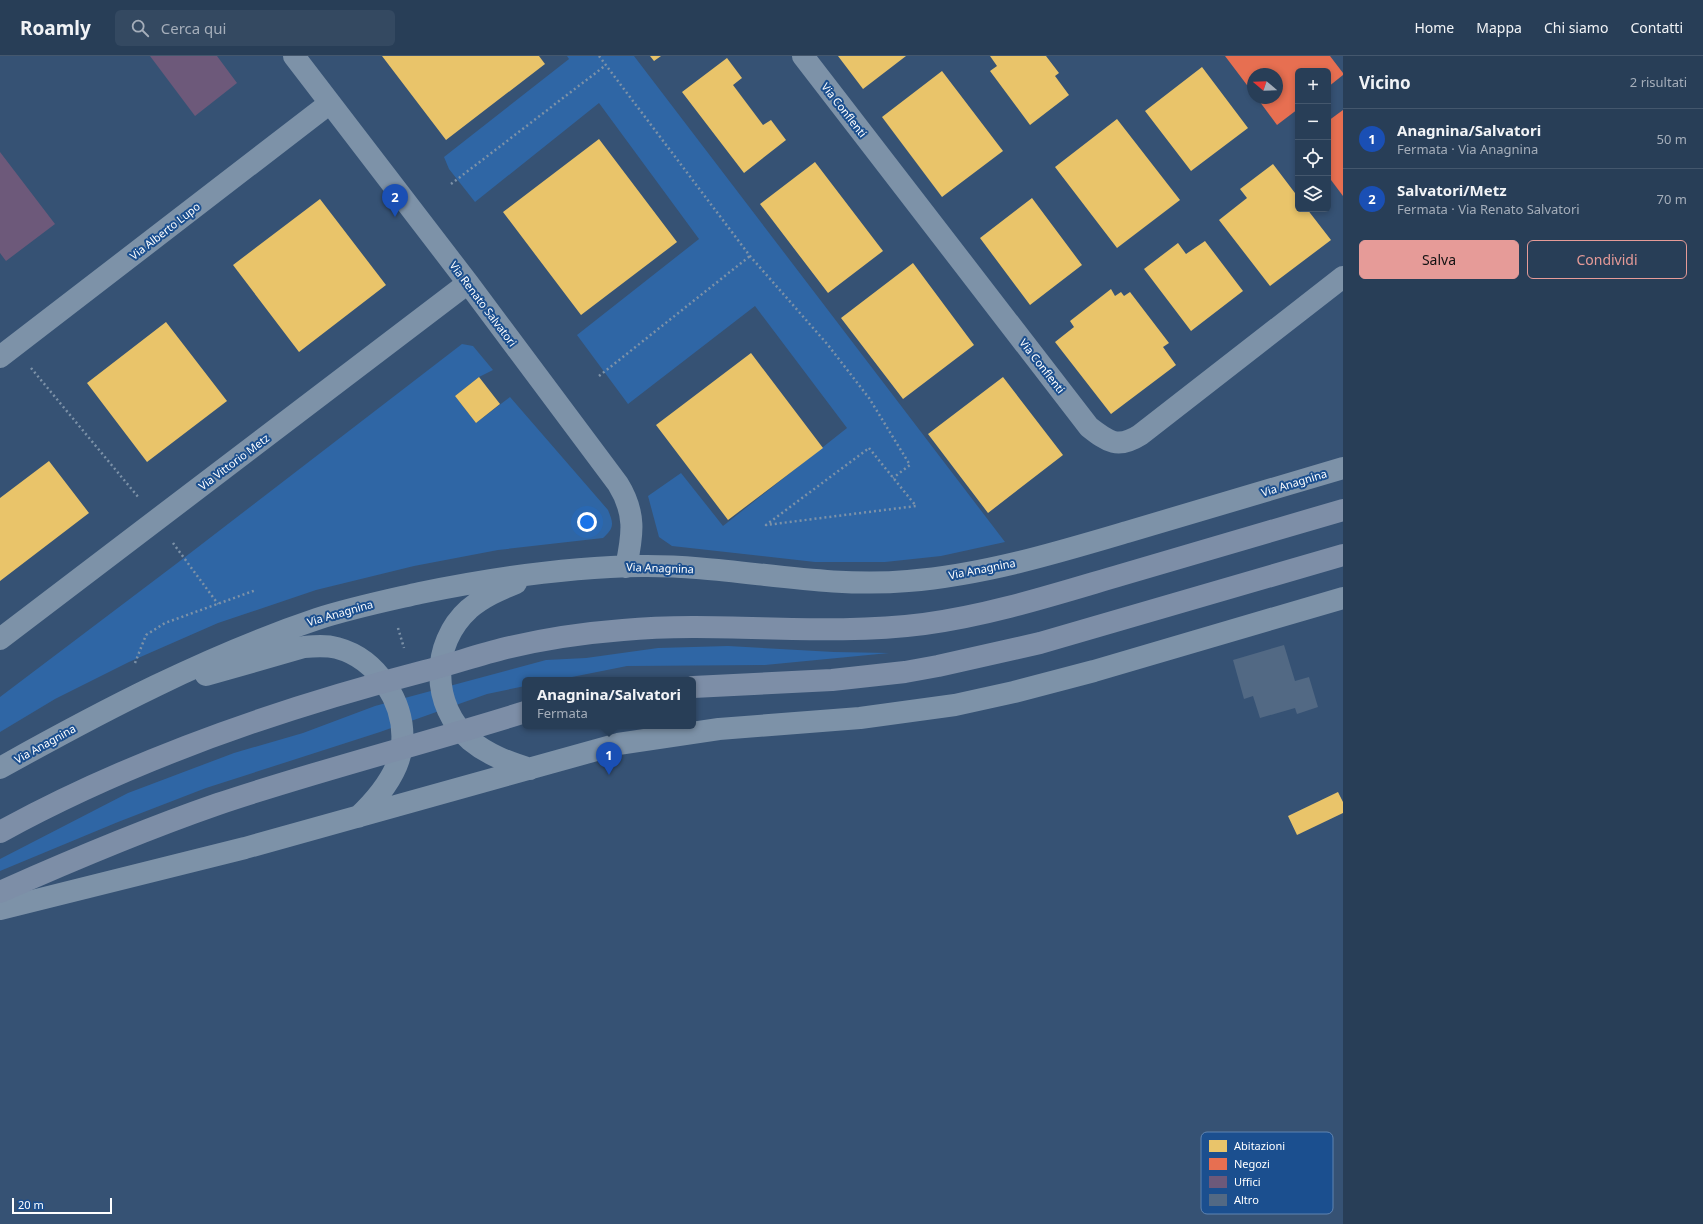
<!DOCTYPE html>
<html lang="it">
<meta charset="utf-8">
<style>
:root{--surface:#283e57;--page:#344961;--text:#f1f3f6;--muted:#a5aeba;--line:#44576d;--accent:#e69b98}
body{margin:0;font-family:"Noto Sans",sans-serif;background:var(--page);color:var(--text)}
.controls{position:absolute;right:12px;top:12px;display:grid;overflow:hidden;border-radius:6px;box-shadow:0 2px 6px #0003}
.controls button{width:36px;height:36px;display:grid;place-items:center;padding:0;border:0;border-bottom:1px solid var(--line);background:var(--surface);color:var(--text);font:20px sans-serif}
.compass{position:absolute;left:1247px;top:12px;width:36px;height:36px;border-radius:50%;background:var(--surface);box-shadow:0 2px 6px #0003;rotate:289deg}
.scale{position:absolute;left:12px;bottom:10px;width:100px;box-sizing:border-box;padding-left:4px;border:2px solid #fff;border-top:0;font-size:11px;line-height:14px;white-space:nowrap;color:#fff;-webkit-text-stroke:3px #1b4f8f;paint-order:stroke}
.you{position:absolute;left:587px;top:466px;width:14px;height:14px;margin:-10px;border:3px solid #fff;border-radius:50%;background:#1a73e8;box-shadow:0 0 0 6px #1a73e833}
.badge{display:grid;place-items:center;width:26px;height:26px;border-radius:50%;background:var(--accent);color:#fff;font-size:13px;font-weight:700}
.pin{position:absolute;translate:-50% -33px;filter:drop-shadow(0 1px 2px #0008)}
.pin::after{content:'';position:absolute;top:21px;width:14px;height:12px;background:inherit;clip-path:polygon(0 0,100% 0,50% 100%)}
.popup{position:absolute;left:522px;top:621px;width:174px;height:52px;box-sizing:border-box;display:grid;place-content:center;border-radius:6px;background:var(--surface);filter:drop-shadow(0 1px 3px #0005);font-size:13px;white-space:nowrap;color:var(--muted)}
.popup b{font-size:15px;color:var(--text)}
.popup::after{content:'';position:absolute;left:50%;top:100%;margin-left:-8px;border:8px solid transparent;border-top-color:var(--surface)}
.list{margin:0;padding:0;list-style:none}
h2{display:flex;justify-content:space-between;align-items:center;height:52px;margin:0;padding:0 16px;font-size:17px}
h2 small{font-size:13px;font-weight:400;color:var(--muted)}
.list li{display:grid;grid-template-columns:26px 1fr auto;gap:12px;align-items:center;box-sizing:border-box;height:60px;padding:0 16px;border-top:1px solid var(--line)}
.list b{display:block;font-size:15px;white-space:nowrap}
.list p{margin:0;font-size:13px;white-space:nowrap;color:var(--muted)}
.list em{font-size:13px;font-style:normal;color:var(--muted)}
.actions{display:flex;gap:8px;padding:12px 16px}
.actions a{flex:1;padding:9px 0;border:1px solid var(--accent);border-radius:6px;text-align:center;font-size:14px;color:var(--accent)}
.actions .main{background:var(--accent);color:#111}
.icon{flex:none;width:22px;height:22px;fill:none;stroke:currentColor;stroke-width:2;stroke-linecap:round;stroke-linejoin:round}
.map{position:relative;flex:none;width:1343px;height:1168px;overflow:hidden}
header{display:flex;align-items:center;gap:24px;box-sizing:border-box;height:56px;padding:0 20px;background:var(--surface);border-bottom:1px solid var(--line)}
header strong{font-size:19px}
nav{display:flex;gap:22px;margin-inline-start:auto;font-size:14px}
.search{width:280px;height:36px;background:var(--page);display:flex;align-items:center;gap:10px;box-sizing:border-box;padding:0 14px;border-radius:6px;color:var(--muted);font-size:15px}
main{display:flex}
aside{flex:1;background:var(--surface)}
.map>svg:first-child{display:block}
.green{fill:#2f66a5}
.homes{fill:#e9c46a}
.shops{fill:#e76f51}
.offices{fill:#6d597a}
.building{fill:#526984}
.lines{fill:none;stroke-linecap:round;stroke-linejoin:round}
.path{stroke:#7d92a8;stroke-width:2.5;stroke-dasharray:2 3;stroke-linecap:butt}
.minor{stroke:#7d92a8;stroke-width:22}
.major{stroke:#7d8ea7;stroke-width:22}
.labels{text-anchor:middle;stroke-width:4;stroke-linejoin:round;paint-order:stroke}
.street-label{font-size:11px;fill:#fff;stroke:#1b4f8f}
.key{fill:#1b4f8f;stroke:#5f84b1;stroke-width:1}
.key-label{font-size:11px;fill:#fff}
</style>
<header>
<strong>Roamly</strong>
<div class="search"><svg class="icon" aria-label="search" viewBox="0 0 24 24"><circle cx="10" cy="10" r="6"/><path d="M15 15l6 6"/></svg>Cerca qui</div>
<nav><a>Home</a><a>Mappa</a><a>Chi siamo</a><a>Contatti</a></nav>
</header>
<main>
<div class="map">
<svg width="1343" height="1168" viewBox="0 0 1343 1168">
<rect width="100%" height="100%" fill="#365274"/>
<path class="green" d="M567,0H634L1005,486L941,500L885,506H815L672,490L659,481L648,440L681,417L723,470L847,372L755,250L628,348L577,279L699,183L599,47L475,146L449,113L444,101L569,3Z
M462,288L473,290L493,314L479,321L455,340L476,367L510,341L608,454C614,468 614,472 603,482L498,494L414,510L316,534L218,567L129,606L55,643L0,676V641L176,508Z
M728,590L834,596L889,597L765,609L627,610L557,624H525V630L487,638L380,676L206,732L118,766L0,815V803L128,737L234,697L303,677L375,650L546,604L586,602L658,592Z"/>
<path class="homes" d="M382,0H539L545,8L446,84Z
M650,0H661L654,5Z
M838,0H906L863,33Z
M990,0H1046L1059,17L1055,20L1069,39L1030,69L990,15L997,10Z
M727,2L742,22L733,29L763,69L771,64L786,84L744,117L682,36Z
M1202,11L1248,72L1191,115L1145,55Z
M942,15L1003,95L942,141L882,61Z
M1117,63L1180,144L1117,192L1055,111Z
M599,83L677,186L581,259L503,156Z
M815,106L883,195L828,237L760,148Z
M1273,108L1298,141V153H1307L1331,184L1270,230L1219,164L1247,142L1240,133Z
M1032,142L1082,209L1030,249L980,182Z
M320,143L386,229L299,296L233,209Z
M1205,185L1243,235L1191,275L1144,213L1178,187L1186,198Z
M913,207L974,289L903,343L841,262Z
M1111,233L1115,240L1121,236L1124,240L1130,236L1169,287L1163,291L1176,309L1111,358L1055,286L1074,271L1070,265Z
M166,266L227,345L147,406L87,327Z
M751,297L823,392L728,464L656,369Z
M479,321L500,348L476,367L455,340Z
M1003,321L1063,399L988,457L928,378Z
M49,405L89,457L0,525V442Z
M1338,736L1343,746V757L1297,779L1288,760Z"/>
<path class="shops" d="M1225,0H1330L1343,17V19L1328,31V15H1298V53L1277,69L1257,42H1277V18H1253V37Z
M1343,54V140L1328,120V65Z"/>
<path class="offices" d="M150,0H217L237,27L195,60Z
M0,96L55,168L6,205L0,197Z"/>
<path class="building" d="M1284,589L1295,625L1309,621L1318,651L1297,658L1295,652L1260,662L1253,640L1244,643L1233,604Z"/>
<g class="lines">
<path class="path" d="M599,0L750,200L828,289L869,342L910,409L893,422
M451,128L606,9
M31,312L139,442
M599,320L750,200
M869,392L916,450L766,469Z
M173,487L218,548
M398,572L404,592
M135,607L146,579L165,567L256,534"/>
<path class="minor" d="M294,0L468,227L618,428C636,457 633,478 626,511
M803,0L1089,371C1108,386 1118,393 1140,379L1343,221
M0,301L330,47
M516,527C499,534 483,541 469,553C430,588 431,650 470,684C488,699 508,706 530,713
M0,583L468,227
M206,619L304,591C315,590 326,589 337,592C378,603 406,648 402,689C399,717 378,742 358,761
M0,712C102,655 207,600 317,563C351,552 385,545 420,537C493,522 567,511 642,510C731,509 819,533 908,525C983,519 1056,497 1127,476C1199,455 1271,434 1343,412
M0,853L245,792L618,688L719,673L860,662L955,649L1014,636L1094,615L1343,542"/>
<path class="major" d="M693,631L832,624L905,616L938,610L1040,587L1343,499
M0,776C133,703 278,653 425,615C452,608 478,599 506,592C544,583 584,577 623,574C723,565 824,581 924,568C991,559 1056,538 1121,519C1195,498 1269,476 1343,454
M0,836C72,804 143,774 218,748C319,714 423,688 525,656"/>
</g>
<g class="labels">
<g class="street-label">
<text transform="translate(844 54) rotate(52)" y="4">Via Conflenti</text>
<text transform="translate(165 175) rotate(-38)" y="4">Via Alberto Lupo</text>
<text transform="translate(483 248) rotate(53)" y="4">Via Renato Salvatori</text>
<text transform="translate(1042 310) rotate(52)" y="4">Via Conflenti</text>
<text transform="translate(234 406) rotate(-37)" y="4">Via Vittorio Metz</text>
<text transform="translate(1294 427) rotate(-17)" y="4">Via Anagnina</text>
<text transform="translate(660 512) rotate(2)" y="4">Via Anagnina</text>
<text transform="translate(982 513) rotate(-11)" y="4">Via Anagnina</text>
<text transform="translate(340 557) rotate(-16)" y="4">Via Anagnina</text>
<text transform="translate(45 688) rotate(-29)" y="4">Via Anagnina</text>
</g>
</g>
<rect x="1201" y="1076" width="132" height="82" rx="6" class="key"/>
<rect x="1209" y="1084" width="18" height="12" fill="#e9c46a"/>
<rect x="1209" y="1102" width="18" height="12" fill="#e76f51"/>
<rect x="1209" y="1120" width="18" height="12" fill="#6d597a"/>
<rect x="1209" y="1138" width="18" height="12" fill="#526984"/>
<g class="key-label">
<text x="1234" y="1094">Abitazioni</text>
<text x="1234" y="1112">Negozi</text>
<text x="1234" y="1130">Uffici</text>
<text x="1234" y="1148">Altro</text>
</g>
</svg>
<div class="controls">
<button>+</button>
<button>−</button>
<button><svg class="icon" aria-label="locate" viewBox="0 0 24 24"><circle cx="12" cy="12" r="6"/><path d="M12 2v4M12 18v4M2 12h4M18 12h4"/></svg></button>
<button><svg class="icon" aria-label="layers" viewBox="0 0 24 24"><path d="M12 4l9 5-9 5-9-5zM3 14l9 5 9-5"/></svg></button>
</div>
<svg class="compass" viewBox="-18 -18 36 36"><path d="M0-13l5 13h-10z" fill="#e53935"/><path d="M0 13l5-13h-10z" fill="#a5aeba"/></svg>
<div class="scale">20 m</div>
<div class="you"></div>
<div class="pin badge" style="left:609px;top:719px;background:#1a4fb4">1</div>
<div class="popup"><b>Anagnina/Salvatori</b>Fermata</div>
<div class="pin badge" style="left:395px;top:161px;background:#1a4fb4">2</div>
</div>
<aside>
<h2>Vicino<small>2 risultati</small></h2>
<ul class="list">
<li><span class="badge" style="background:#1a4fb4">1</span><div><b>Anagnina/Salvatori</b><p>Fermata · Via Anagnina</p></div><em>50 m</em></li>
<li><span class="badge" style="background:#1a4fb4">2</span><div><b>Salvatori/Metz</b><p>Fermata · Via Renato Salvatori</p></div><em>70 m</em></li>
</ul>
<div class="actions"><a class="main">Salva</a><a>Condividi</a></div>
</aside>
</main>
